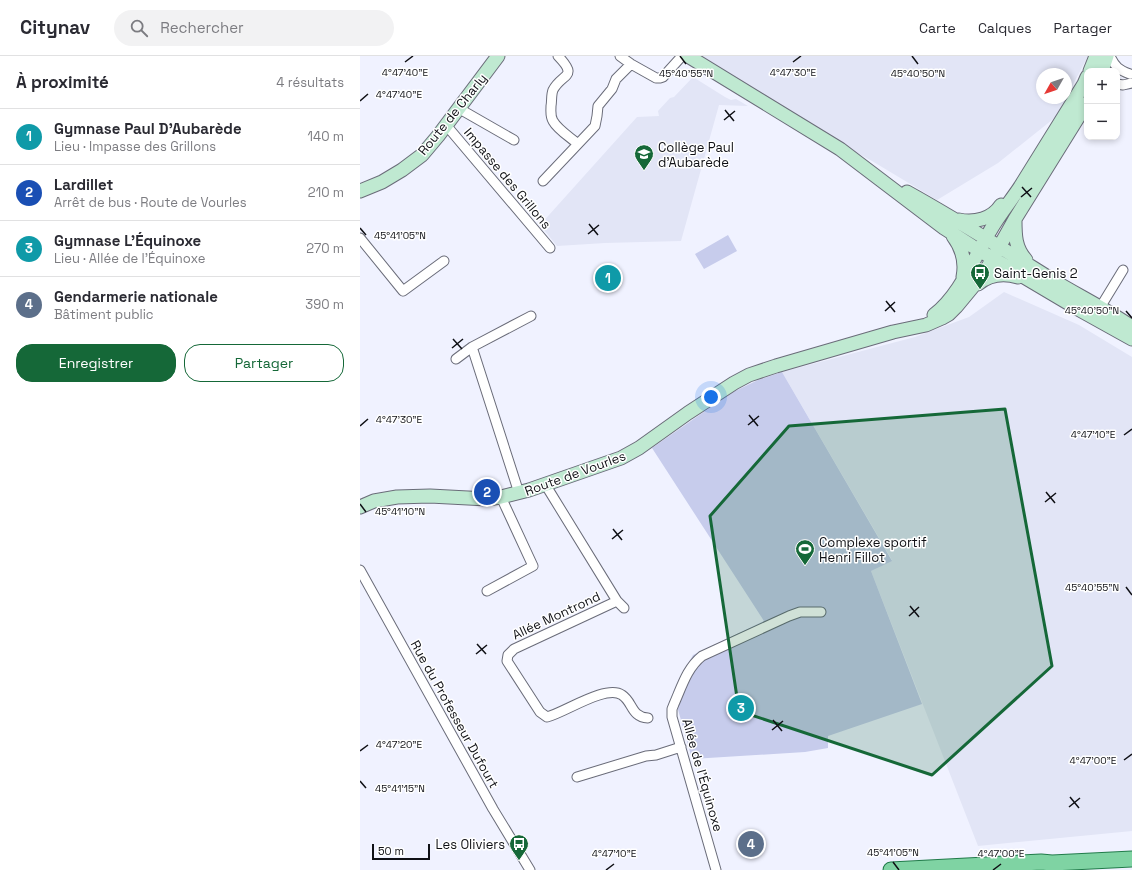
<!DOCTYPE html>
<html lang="fr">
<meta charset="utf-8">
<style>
:root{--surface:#fff;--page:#f2f2f3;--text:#2b2b33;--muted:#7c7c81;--line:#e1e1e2;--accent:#156838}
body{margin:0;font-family:"Space Grotesk",sans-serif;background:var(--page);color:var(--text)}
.controls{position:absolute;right:12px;top:12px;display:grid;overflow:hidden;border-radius:8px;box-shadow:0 2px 6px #0003}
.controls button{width:36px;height:36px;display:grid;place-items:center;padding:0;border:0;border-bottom:1px solid var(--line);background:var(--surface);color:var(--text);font:20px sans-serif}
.compass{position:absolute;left:676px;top:12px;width:36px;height:36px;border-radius:50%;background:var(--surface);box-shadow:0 2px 6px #0003;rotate:230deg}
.scale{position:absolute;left:12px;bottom:10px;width:58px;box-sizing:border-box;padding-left:4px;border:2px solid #0f1015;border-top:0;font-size:11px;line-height:14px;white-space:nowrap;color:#0f1015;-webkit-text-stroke:3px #fff;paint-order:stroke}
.you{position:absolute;left:351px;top:341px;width:14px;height:14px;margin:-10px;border:3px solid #fff;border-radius:50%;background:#1a73e8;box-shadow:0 0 0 6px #1a73e833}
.badge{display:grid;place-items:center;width:26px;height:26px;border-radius:50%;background:var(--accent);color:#fff;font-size:13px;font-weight:700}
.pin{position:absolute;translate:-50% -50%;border:2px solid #fff;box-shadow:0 1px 4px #0006}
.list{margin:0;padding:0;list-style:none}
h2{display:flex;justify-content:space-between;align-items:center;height:52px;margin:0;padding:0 16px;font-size:17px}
h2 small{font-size:13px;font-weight:400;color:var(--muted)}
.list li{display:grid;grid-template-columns:26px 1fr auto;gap:12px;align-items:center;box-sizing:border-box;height:56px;padding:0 16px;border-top:1px solid var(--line)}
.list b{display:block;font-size:15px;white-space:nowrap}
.list p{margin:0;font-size:13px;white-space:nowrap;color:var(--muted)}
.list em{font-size:13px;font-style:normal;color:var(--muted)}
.actions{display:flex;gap:8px;padding:12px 16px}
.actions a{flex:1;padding:9px 0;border:1px solid var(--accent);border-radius:16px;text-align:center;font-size:14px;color:var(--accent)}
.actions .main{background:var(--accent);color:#fff}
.icon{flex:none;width:22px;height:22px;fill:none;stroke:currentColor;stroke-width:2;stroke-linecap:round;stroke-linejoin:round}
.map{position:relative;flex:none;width:772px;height:814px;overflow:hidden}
header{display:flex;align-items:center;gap:24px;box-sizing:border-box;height:56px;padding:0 20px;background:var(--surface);border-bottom:1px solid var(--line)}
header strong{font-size:19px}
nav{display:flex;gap:22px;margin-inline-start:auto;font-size:14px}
.search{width:280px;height:36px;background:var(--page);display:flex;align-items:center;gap:10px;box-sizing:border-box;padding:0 14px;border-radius:22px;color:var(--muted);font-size:15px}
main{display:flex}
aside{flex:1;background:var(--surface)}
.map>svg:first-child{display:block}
.built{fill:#e2e5f6}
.green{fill:#c7ccec}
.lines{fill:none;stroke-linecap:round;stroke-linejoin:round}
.street-casing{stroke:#6a6c79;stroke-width:11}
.secondary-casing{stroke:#6a6c79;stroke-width:15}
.primary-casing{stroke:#217b4a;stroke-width:17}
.street{stroke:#fff;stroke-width:9}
.secondary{stroke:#bfe9d1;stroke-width:13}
.primary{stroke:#7fd3a3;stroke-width:15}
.marked{fill:#156838;fill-opacity:0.2;stroke:#156838;stroke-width:3;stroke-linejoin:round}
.ticks{fill:none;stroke:#0f1015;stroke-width:1.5}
.labels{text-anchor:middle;stroke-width:3;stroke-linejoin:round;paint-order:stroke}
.street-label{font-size:13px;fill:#0f1015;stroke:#fff}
.poi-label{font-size:13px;fill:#0f1015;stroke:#fff;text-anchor:start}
.ticks-label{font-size:10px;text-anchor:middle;fill:#0f1015;stroke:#fff;stroke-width:3;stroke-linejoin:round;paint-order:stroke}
</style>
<header>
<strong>Citynav</strong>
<div class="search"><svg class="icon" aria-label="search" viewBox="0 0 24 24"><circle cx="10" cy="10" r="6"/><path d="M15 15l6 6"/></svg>Rechercher</div>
<nav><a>Carte</a><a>Calques</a><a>Partager</a></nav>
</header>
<main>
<aside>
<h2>À proximité<small>4 résultats</small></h2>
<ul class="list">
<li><span class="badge" style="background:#0f9aa8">1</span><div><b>Gymnase Paul D'Aubarède</b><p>Lieu · Impasse des Grillons</p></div><em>140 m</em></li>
<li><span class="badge" style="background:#1a4fb4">2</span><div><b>Lardillet</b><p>Arrêt de bus · Route de Vourles</p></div><em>210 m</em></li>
<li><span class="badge" style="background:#0f9aa8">3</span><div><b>Gymnase L'Équinoxe</b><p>Lieu · Allée de l'Équinoxe</p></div><em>270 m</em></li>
<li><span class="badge" style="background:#5c6f8a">4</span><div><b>Gendarmerie nationale</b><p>Bâtiment public</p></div><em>390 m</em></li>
</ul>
<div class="actions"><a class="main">Enregistrer</a><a>Partager</a></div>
</aside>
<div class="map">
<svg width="772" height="814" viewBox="0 0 772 814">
<rect width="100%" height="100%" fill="#f0f2ff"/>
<path class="built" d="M332,0H728L706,42V18H682V42H706L697,60L638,107L577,144L512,105L444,68Z
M333,21L365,41L371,44L376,43L388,50L359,49L321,185L245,187L197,190L180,169L277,61L299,60L298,55L310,42L314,41Z
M644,236L719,269L772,301V775L618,790L511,515L532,504L422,316L555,281L609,261Z"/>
<path class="green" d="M368,179L377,195L344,213L335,198Z
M422,316L532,505L511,515L562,648L468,680V692L445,696L332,703L313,636L333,599L404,565L292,392L371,337L398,324Z"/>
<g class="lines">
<defs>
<path id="street" d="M198,0C219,22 202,17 193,34C191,39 192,45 191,50C191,55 190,60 193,65C198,74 210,81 218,88L235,70L237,60L238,50L252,33L256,23L271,8
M260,0L271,8L296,22H300L303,21L322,0
M750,0C755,11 759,14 770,18
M757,28L763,29L772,27
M98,52L154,84
M86,69L190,192
M183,125L218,88
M0,182L43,235L84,205
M738,255L763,214
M96,303L112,291
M185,428L257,545L264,552
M159,437L112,291L171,260
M0,514L133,753L170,814
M127,535L173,510L141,441
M257,545L154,593L148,599L147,605L180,656L187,661C204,657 246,628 262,639C273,646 271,661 288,662
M217,721L286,700L296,699L321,691
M356,814L312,661V653L314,648C322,630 327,612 342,600L429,560L440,556H461"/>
<path id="secondary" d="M328,0L480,93L584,172L612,190L718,253L772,283
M730,15L736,0
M742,15L747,0
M0,135L22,126L42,114L62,99L78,80L138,0
M547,136C596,163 643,193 691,223C717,239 746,253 772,271
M599,164C615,167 632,163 641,149
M655,164C655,179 655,192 666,204
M593,180C602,192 606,206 603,221
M618,228C630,218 644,217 658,221
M574,259C601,238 613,203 630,175C639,159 650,146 660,131L724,28L727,21
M0,451L14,445L37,441L70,440L127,443L141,441L169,434L261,402L279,392L328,357L374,327L389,319L416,310L533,276L566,269L582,262L589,258L596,251L625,216L655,163L727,47"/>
<path id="primary" d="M531,814L681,806L692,807L772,803"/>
</defs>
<use href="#street" class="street-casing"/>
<use href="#secondary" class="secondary-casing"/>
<use href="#primary" class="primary-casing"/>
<use href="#street" class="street"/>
<use href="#secondary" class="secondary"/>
<use href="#primary" class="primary"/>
</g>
<path class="marked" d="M645,353L692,610L572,719L379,655L350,460L429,370Z"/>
<path class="ticks" d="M320,0L326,8M552,0L558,8M45,6L53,0M433,6L441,0M0,45L8,38M365,54L374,65M364,64L375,55M662,131L671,141M661,141L672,132M229,168L238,179M0,172L6,179M228,178L239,169M526,245L535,256M525,255L535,246M766,255L772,262M93,283L102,293M92,292L103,283M389,359L398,370M388,369L399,360M0,370L8,363M764,379L772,373M686,436L695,447M685,446L696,437M0,448L6,456M253,473L262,484M252,483L263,474M766,531L772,539M550,550L559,561M549,560L559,551M117,588L126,598M116,598L127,589M413,664L422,675M412,674L423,665M0,695L8,689M764,704L772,698M0,725L6,732M710,741L719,752M709,751L720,742M533,806L539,814M246,814L254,808M633,814L641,808"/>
<defs>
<symbol id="school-pin" viewBox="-11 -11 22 30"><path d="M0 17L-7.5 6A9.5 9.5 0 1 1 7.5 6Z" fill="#156838" stroke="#fff"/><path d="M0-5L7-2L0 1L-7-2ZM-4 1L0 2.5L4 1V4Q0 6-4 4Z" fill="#fff"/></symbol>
<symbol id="bus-pin" viewBox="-11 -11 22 30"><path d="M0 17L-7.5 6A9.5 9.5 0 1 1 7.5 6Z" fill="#156838" stroke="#fff"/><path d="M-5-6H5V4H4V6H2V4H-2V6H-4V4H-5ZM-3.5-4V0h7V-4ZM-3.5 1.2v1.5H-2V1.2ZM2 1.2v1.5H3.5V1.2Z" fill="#fff"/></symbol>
<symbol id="stadium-pin" viewBox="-11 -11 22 30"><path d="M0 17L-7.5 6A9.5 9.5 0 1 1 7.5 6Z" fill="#156838" stroke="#fff"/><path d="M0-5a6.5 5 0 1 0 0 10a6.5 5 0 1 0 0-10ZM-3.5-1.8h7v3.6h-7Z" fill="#fff"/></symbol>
</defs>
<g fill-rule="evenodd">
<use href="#school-pin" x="273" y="87" width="22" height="30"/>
<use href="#bus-pin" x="609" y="206" width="22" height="30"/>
<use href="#stadium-pin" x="434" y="482" width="22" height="30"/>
<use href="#bus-pin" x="148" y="777" width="22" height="30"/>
</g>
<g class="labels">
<g class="street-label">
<text transform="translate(92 58) rotate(-51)" y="5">Route de Charly</text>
<text transform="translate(148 122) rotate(50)" y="5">Impasse des Grillons</text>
<text transform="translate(215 417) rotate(-20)" y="5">Route de Vourles</text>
<text transform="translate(196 559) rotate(-25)" y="5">Allée Montrond</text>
<text transform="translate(95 658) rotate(61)" y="5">Rue du Professeur Dufourt</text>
<text transform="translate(343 719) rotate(74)" y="5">Allée de l'Équinoxe</text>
</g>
<g class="poi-label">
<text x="298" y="96">Collège Paul<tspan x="298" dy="15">d'Aubarède</tspan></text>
<text x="634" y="222">Saint-Genis 2</text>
<text x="459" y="491">Complexe sportif<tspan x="459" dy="15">Henri Fillot</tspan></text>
<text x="145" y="793" text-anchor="end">Les Oliviers</text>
</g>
</g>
<g class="ticks-label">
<text x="45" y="20">4°47'40"E</text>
<text x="433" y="20">4°47'30"E</text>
<text x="326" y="21">45°40'55"N</text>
<text x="558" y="21">45°40'50"N</text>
<text x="39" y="42">4°47'40"E</text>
<text x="40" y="183">45°41'05"N</text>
<text x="732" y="258">45°40'50"N</text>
<text x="39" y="367">4°47'30"E</text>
<text x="733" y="382">4°47'10"E</text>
<text x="40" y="459">45°41'10"N</text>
<text x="732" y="535">45°40'55"N</text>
<text x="39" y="692">4°47'20"E</text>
<text x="733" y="708">4°47'00"E</text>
<text x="40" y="736">45°41'15"N</text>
<text x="533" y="800">45°41'05"N</text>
<text x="254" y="801">4°47'10"E</text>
<text x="641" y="801">4°47'00"E</text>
</g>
</svg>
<div class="controls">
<button>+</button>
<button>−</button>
</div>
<svg class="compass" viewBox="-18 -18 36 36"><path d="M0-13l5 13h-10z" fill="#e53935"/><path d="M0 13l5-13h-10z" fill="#7c7c81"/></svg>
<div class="scale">50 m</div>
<div class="you"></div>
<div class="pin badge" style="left:248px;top:222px;background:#0f9aa8">1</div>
<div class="pin badge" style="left:127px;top:436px;background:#1a4fb4">2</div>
<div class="pin badge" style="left:381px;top:652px;background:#0f9aa8">3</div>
<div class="pin badge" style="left:391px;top:788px;background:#5c6f8a">4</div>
</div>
</main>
